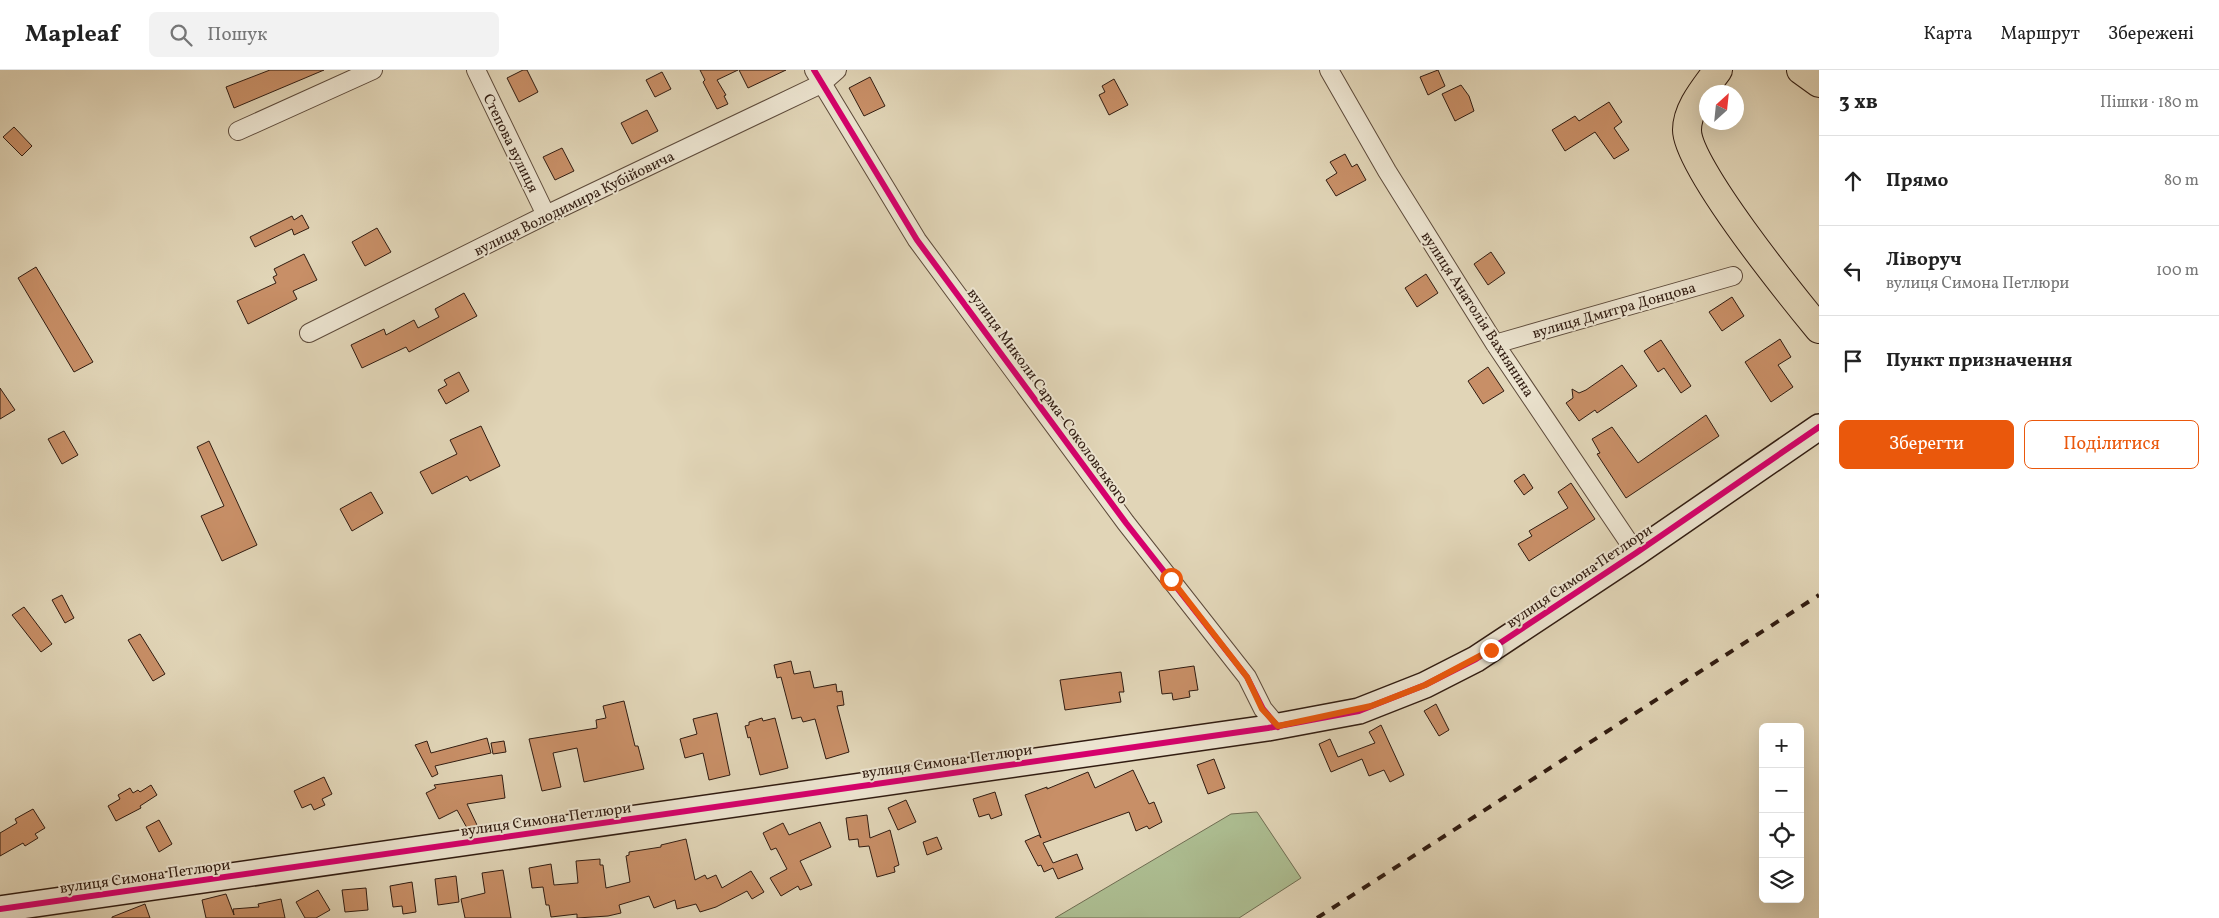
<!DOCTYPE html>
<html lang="uk">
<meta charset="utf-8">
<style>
:root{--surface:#fff;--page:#f2f2f2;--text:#222;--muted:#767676;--line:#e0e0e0;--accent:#ea580c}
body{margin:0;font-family:Vollkorn,serif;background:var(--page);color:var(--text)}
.controls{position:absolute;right:15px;bottom:15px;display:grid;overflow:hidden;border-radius:8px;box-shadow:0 5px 20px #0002}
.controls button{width:45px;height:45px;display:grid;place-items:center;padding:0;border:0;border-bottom:1px solid var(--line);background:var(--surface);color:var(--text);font:25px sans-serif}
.compass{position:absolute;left:1699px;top:15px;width:45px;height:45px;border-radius:50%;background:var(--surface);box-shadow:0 5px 20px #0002;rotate:27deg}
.stop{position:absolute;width:15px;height:15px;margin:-11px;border:4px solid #ea580c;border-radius:50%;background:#fff}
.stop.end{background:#ea580c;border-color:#fff;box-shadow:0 1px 5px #0008}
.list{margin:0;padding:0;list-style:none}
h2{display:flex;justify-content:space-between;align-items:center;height:65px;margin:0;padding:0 20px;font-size:21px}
h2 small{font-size:16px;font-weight:400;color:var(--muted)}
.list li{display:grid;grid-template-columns:32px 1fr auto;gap:15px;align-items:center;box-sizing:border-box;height:90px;padding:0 20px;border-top:1px solid var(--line)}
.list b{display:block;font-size:19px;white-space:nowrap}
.list p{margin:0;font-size:16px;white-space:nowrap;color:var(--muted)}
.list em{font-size:16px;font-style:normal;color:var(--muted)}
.actions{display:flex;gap:10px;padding:15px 20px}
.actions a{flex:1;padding:11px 0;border:1px solid var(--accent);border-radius:8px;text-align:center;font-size:18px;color:var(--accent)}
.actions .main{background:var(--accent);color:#fff}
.icon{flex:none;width:28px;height:28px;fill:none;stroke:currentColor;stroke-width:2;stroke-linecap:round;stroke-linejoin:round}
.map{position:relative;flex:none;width:1819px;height:848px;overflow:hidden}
header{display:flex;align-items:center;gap:30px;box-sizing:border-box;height:70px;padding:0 25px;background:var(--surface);border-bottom:1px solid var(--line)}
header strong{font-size:24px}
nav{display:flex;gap:28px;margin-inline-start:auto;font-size:18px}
.search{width:350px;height:45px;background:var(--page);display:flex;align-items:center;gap:12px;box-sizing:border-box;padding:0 18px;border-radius:8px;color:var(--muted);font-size:19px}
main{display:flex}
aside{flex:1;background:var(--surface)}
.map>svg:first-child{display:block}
.green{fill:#adbe92;stroke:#6f6d52}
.building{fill:#c88f67;stroke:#311c11}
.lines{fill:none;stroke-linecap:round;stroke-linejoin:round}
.street-casing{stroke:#5d4a3a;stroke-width:20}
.secondary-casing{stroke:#311c11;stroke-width:28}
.primary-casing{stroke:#311c11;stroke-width:30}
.street{stroke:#ece4d0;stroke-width:18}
.secondary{stroke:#ece4d0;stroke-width:25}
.primary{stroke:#e1d5b7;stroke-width:28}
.rail{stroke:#311c11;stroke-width:4;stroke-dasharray:9 9;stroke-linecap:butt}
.cycleway-casing{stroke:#ece4d0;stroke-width:9}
.cycleway{stroke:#d6006c;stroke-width:6}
.route{stroke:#ea580c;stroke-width:6}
.labels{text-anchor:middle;stroke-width:4;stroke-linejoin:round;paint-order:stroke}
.street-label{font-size:15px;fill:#311c11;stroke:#ece4d0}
</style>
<header>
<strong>Mapleaf</strong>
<div class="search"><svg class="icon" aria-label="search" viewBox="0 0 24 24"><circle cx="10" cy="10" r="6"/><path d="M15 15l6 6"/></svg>Пошук</div>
<nav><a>Карта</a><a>Маршрут</a><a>Збережені</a></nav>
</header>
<main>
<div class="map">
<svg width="1819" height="848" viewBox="0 0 1819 848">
<rect width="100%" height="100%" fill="#e1d5b7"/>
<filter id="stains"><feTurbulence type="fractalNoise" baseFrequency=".004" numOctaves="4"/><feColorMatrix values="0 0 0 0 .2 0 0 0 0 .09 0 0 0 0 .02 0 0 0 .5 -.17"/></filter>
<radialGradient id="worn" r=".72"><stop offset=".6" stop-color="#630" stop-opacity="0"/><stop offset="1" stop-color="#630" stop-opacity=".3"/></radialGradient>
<path class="green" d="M1257,742L1301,808L1239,848H1055L1231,744Z"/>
<path class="building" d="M270,0H324L234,38L226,17Z
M523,0H527L538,22L519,32L507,8Z
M700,0H738L717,10L726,25L724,26L728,34L717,39L703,12L705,10Z
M739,0H786L748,18Z
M1438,0L1445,16L1428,25L1420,7Z
M662,2L671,19L655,27L646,10Z
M870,7L885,36L864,46L849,18Z
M1114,9L1128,35L1109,45L1099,25L1105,22L1102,16Z
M1461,15L1469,26L1474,41L1455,51L1442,24Z
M1609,32L1622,52L1614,58L1629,80L1614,89L1595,62L1565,81L1552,60L1575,46L1579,51Z
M647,40L658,61L632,74L621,53Z
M14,57L32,76L22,86L3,67Z
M562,78L574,101L555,110L543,87Z
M1345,84L1352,97L1357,94L1366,110L1336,126L1326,110L1337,103L1330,92Z
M302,145L309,158L294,165L292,159L255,177L250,167L292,146L294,150Z
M377,158L391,182L365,196L352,172Z
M1491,182L1505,203L1488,215L1474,194Z
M304,184L317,210L293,221L297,229L248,254L237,231L276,213L273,207L277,205L274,199Z
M36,197L93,292L74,302L18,208Z
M1426,204L1438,223L1417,237L1405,218Z
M464,223L477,246L409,282L406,277L362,298L351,275L384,259L386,265L414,250L418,258L439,247L435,239Z
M1732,227L1744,246L1722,261L1709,242Z
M1780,269L1791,287L1778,295L1793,317L1771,332L1745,292Z
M1661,270L1691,316L1681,323L1664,298L1658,302L1644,281Z
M1622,295L1637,316L1597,343L1595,340L1579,351L1566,333L1573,328L1572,319L1579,323L1586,320Z
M1488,297L1504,321L1483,334L1468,311Z
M459,302L469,321L446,334L438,320L447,315L444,310Z
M0,318L15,340L0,349Z
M1706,345L1719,366L1626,428L1597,384L1600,383L1592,369L1612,357L1638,393Z
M481,356L500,396L470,411L467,406L432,424L420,402L457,384L450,370Z
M64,361L78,385L62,394L48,369Z
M209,371L257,475L222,491L201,446L224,436L197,377Z
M1524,404L1533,418L1524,425L1514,411Z
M1571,413L1595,449L1529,491L1518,474L1532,466L1529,461L1568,438L1558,422Z
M371,422L383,443L352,461L340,439Z
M62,525L74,548L65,553L52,530Z
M24,537L52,574L41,582L12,545Z
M140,564L165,604L153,611L128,570Z
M791,591L794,604L810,601L814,618L836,614L837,622L842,621L844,635L837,636L849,682L826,689L815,649L803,652L801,647L792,649L781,607L777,608L774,595Z
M1194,596L1198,620L1189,621L1190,627L1173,630L1172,623L1162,624L1159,601Z
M1121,602L1124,622H1119L1121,632L1065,640L1060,610Z
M624,631L635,676H638L644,699L584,712L577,678L553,683L561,717L542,721L529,669L597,658L596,650L606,648L603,636Z
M1436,634L1449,660L1439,666L1424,641Z
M717,643L730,705L709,710L703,683L685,688L680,669L697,664L693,649Z
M762,648L763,651L775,648L788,698L760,705L750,667L748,668L745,656L749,655V652Z
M1381,655L1404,705L1390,712L1384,700L1369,706L1362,689L1331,702L1319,674L1330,669L1338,687L1375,673L1369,662Z
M487,668L491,683L435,696L438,704L432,707L415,675L427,671L431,683Z
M504,671L506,682L493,684L491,673Z
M1214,689L1225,718L1208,724L1197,695Z
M1133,700L1149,734L1154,732L1162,752L1149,759L1147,756L1136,761L1129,742L1043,773L1053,793L1077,784L1083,799L1058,809L1053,798L1044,802L1041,795L1038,796L1025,771L1039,765L1041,768L1025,725L1047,717V719L1088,702L1095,718Z
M502,705L505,728L467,734L477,755L473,757L467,758L457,740L439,749L426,723L436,718L434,715Z
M324,707L332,724L322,729L325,735L314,740L311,734L302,738L294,721Z
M151,715L157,725L140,736L141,738L116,751L108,736L120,729L118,725L130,718L133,723L138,720L140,722Z
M995,722L1002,745L991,749L989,744L979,747L973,729Z
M906,730L916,752L898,760L888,738Z
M33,739L45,758L35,764L38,768L25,776L23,773L0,786V763L17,753L15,749Z
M867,745L870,768L890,760L899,795L894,797L895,802L877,807L869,776L859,777L858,769L849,770L846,748Z
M159,750L172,774L159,782L146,757Z
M820,752L831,777L800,791L812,815L800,820L798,816L781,826L770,808L787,799L776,778L771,780L763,763L783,753L789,765Z
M937,767L942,779L927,785L923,772Z
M686,769L695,810L705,805L707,809L716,805L722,818L751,801L764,822L752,829L747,821L716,837L700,842L696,834L677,839L675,830L654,838L649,826L619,835L621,843L608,846L577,848V844L551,847L549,835H546L543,817L532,818L529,798L551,794L554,815L578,813L576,791L600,789V795H603L606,818L630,812L626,786L629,785V782L661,777V775Z
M503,800L511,848H465L461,829L485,823L482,803Z
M456,806L459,832L438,835L435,809Z
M412,812L416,842L403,844L402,836L393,837L390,816Z
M366,818L368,840L345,842L342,820Z
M318,820L330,840L316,848H305L296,832Z
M226,824L234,845L233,839L259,837L258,834L281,829L285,848H206L202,830Z
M145,834L150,848H112V847Z"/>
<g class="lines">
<defs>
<path id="street" d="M476,0L546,145
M814,0L917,170L1126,453L1247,607L1263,639L1278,657
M1329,0L1387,101L1495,274L1636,483
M238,61L373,0
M309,263L546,145L821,14L837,0
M1495,274L1733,206"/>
<path id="secondary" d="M0,839L1268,658L1359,641L1425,615L1476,589L1636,483L1819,357"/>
<path id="primary" d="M1718,0C1706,17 1687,38 1687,60C1687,97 1792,226 1819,259
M1801,0L1819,13"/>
</defs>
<use href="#street" class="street-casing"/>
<use href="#secondary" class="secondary-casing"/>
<use href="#primary" class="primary-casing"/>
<use href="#street" class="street"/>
<use href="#secondary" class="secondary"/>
<use href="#primary" class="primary"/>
<path class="rail" d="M1317,848L1819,525"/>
<defs>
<path id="cycleway" d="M814,0L917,170L1126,453L1247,607L1263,639L1278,657
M0,839L1268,658L1359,641L1425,615L1476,589L1636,483L1819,357"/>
</defs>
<use href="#cycleway" class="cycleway-casing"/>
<use href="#cycleway" class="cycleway"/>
</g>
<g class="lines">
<path class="route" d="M1171,509L1247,607L1262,639L1278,656L1371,636L1425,615L1491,580"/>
</g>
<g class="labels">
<g class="street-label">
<text transform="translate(511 73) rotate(64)" y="5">Степова вулиця</text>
<text transform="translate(574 133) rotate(-26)" y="5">вулиця Володимира Кубійовича</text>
<text transform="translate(1614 240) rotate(-16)" y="5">вулиця Дмитра Донцова</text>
<text transform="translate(1478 244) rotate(57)" y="5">вулиця Анатолія Вахнянина</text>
<text transform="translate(1048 326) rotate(54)" y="5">вулиця Миколи Сарма-Соколовського</text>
<text transform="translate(1579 506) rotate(-34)" y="5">вулиця Симона Петлюри</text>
<text transform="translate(947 691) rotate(-8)" y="5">вулиця Симона Петлюри</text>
<text transform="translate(546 749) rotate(-8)" y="5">вулиця Симона Петлюри</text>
<text transform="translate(145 806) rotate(-8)" y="5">вулиця Симона Петлюри</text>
</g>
</g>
<rect width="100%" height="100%" filter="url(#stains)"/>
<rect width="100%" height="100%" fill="url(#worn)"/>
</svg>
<div class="controls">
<button>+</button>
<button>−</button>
<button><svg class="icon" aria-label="locate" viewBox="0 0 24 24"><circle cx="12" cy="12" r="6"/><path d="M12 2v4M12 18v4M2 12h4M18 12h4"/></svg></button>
<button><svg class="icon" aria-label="layers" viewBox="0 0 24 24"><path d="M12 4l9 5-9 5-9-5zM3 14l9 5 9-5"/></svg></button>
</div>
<svg class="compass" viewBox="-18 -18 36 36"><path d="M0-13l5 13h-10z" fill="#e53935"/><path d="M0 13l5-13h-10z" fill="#767676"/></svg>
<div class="stop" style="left:1171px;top:509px"></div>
<div class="stop end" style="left:1491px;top:580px"></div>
</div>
<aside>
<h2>3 хв<small>Пішки · 180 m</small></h2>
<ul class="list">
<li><svg class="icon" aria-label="ahead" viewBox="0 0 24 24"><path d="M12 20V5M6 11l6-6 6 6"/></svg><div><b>Прямо</b></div><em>80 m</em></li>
<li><svg class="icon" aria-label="left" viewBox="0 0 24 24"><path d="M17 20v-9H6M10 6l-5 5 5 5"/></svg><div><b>Ліворуч</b><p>вулиця Симона Петлюри</p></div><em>100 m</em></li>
<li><svg class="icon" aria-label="arrive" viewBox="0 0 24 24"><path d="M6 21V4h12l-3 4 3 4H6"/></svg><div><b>Пункт призначення</b></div></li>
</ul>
<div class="actions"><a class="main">Зберегти</a><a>Поділитися</a></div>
</aside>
</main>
